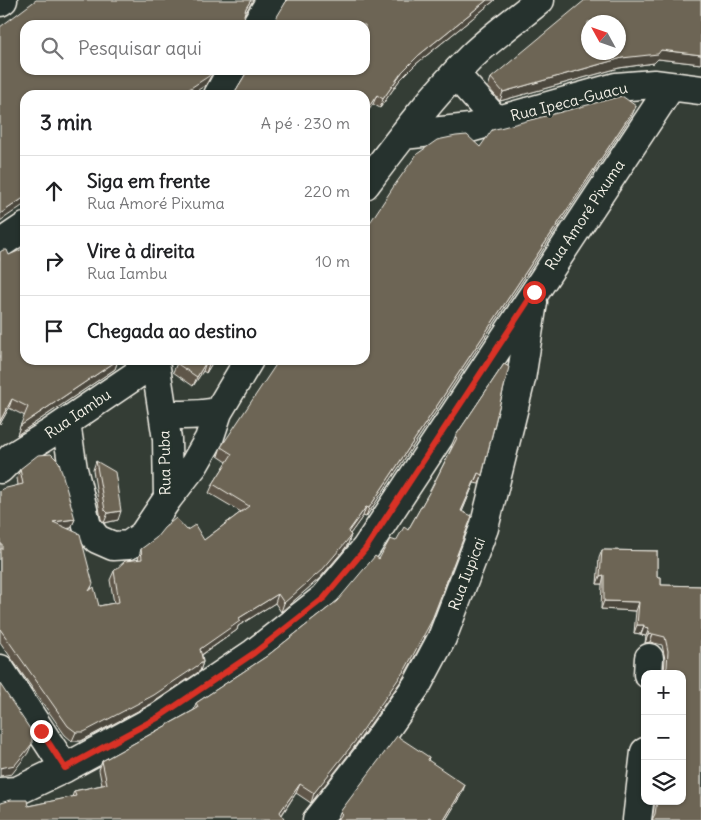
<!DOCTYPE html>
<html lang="pt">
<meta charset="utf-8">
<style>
:root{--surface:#fff;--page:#f6f6f6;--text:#202124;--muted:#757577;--line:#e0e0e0}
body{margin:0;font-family:Delius,sans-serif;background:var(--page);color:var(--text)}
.controls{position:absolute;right:15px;bottom:15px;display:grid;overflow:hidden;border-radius:10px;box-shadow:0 1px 4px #0004}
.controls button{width:45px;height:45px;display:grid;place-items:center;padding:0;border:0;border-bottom:1px solid var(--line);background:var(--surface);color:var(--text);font:25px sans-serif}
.compass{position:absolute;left:581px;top:15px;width:45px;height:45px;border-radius:50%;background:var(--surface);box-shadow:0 1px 4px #0004;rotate:310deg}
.stop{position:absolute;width:15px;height:15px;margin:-11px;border:4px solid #d93025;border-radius:50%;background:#fff}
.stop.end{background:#d93025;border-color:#fff;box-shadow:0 1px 5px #0008}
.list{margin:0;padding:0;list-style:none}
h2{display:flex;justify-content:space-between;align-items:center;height:65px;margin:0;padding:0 20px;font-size:21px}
h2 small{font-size:16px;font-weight:400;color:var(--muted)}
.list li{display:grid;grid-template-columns:32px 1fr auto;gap:15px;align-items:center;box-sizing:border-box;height:70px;padding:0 20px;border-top:1px solid var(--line)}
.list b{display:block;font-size:19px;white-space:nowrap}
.list p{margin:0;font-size:16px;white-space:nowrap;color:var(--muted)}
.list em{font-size:16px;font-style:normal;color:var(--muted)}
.icon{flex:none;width:28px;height:28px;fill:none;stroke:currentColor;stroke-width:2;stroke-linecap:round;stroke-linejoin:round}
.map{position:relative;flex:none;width:701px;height:820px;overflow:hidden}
.search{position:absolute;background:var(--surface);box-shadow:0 1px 4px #0004;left:20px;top:20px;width:350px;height:55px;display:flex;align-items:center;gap:12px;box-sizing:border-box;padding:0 18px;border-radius:15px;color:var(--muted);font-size:19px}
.panel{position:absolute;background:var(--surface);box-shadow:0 1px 4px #0004;left:20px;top:90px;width:350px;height:275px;border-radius:15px}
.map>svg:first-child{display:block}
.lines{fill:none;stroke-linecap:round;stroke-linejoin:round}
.minor-casing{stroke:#f4f1e8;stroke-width:31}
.minor{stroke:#26332d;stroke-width:28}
.wall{fill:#5e5749;stroke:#f4f1e8}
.shaded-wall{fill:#4c473c;stroke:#f4f1e8}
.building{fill:#6d6555;stroke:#f4f1e8;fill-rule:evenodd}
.route{stroke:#d93025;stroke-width:6}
.labels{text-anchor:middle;stroke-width:5;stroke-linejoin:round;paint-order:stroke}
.street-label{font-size:15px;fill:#f4f1e8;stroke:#26332d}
</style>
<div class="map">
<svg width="701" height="820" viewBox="0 0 701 820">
<rect width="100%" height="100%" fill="#343d35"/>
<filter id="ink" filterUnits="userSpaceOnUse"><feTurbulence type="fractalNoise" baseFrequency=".02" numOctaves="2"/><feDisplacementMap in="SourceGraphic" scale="10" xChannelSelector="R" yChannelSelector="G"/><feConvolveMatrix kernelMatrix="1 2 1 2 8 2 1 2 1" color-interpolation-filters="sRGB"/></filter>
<g filter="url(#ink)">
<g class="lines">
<defs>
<path id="minor" d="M0,2L3,0
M256,25L271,0
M455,74L496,120
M218,95L232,70
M403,135L470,128L616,87L654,84L701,90
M365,185C399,140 432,96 472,56C493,36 518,18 540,0
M0,244L25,227
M164,414C182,416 200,415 218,412
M66,423L73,469L87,526L97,539L113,546L129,545L143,535L168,498L167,439L155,362
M0,469L12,457L49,434L155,362V360
M168,498L194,465L209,439L218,412L249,360
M0,669L65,768
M648,674L649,658
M0,792L17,791L65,768L159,717L254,653L324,598L366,548L671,86
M317,820L365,759L417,685L442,638L484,528L521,379L533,302
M637,820L645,752"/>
</defs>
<use href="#minor" class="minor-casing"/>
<use href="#minor" class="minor"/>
</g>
<path class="wall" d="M286,0H495L416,64L399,81L380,108L373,104L365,95H233L248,70H365L286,1Z
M701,0V64L658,59L654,63L619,68L500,101L488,87L491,78Z
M636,106L632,115L366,517L363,516L350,534L351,535L348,544L343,551L320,578L281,612L275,603L238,626L237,630L202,655L203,662L200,671L151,704L81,741H72L65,735L0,642V491L18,485L17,478L20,469L75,519L71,528L68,529L92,589L99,606L114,603L110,580L114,571L138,560L141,549L187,530L204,540L241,512L209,493L213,484L227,462L218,456L221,447L480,147Z
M0,252L25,360H118L115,369L17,435L25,416L9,408L0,424Z
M176,360H214L206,373L203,371L193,386L173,372L178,361Z
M504,364L482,475L479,484L474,483L462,512L428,632L403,678L352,750L311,803L296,793L282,815L28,806L72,797L74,791L102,785L99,770L102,761L194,710L196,703L267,656L337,601L408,530L431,489L452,447H451L455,437Z
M96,461L118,520L104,523L101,519L93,470Z
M602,550L657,551V577H661V585L701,586V820H652L655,801H682V674H664L665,659L662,645L650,642L645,643L646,636L641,635V634L634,633L636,611L601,609L602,584H597L599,558Z
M429,757L428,760L462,793L446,820H337L340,812Z"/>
<path class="shaded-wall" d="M251,0H253L243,17L246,8Z
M487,0H495L416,64L399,81L380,108L383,99L402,72L419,55Z
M661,50L701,55V64L658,59L654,63L619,68L500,101L503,92L622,58Z
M212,70H214L206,85L190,95H180Z
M377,95L373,104L365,116V112Z
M636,106L632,115L366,517L369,508Z
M25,197V204L0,221V214Z
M118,360L115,369L17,435L20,426Z
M212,360H214L206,373L209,364Z
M206,362L203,371L193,386L197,377Z
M12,399L9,408L0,424V421Z
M478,473L474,483L458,521L461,511Z
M366,507L363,516L345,541L348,532Z
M121,511L118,520L104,523L108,513Z
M472,516L428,632L403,678L352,750L311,803L314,793Z
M75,519L71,528L50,531L53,522Z
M351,535L348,544L343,551L320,578L281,612L284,603Z
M604,575L602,584H597L600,576Z
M278,594L275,603L238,626L237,630L197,658L200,649L239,618Z
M604,601L639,602L636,611L601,609Z
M637,625H644L641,634L634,633Z
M644,627L649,628L646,636L641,635Z
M653,634L650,642L645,643L648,635Z
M203,662L200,671L151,704L81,741H72L76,732Z
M32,744L28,753L12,774L0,776V768Z
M300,784L296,793L278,820L280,812Z
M465,785L462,793L446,820H444Z"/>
<path class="building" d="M36,0H251L246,8L244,15L247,25H25V70H212L209,76L180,95H25V197L0,214V27Z
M287,0H487L419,55L402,72L383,99L377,95L365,112V95H233L248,70H365V25H272Z
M585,0H701V55L661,50L658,54L622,58L503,92L491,78ZM588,22H618V52H588Z
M622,96L636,106L369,508L366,507L348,532L351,535L346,542L323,569L284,603L278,594L239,618L240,621L200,649L203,662L154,695L84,732H76L68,726L0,629V549H2V544H0V491L2,489L23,484L20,469L38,455L51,454L59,462L75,519L53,522L80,534L93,584L89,591L94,587L99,606L119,602L114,571L125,561L142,559L141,549L156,538L164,528L176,518L187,530L195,525L204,540L249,506L213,484L232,454L221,447L279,360H365V230L394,186L417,154L437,140L456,136L467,135L480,147L492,130Z
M25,248V360H118L20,426L28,407L12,399L0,421V252L3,250H7L9,255Z
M179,360H212L209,364L206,362L197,377L176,363Z
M504,364L509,367L482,475L478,473L461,511L472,516L431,622L406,668L356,740L314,793L300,784L280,812L285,820H0V803L11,800H27L28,806L76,796L74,791L107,784L102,761L198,708L196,703L267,656L337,601L375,556L379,559L390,539L396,541L404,527L408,530L431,489L457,438L455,437Z
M96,461L115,472L121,511L108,513L105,510Z
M602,550L657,551V577H661V585L701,586V820H652L655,814L657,801H682V674H664L667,667L668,651L665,637L653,634L648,635L649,628L644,627V625H637L639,602L604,601V575L600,576Z
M0,684L32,732V744L15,765L0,768Z
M397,736L429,757L428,760L465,785L444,820H434L429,817L427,820H338L342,814L340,812Z"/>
</g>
<g class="lines" filter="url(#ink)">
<path class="route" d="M41,731L65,768L159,717L254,653L324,598L366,548L534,292"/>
</g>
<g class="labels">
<g class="street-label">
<text transform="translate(569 102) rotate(-14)" y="5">Rua Ipeca-Guacu</text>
<text transform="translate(585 215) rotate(-56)" y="5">Rua Amoré Pixuma</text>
<text transform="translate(78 414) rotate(-34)" y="5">Rua Iambu</text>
<text transform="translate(165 463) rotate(-91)" y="5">Rua Puba</text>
<text transform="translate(467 574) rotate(-69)" y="5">Rua Iupicai</text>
</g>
</g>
</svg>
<div class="controls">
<button>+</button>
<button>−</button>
<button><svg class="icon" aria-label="layers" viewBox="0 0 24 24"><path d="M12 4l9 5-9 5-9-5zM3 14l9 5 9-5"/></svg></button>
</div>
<svg class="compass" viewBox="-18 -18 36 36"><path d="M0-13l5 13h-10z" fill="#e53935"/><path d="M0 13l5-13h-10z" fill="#757577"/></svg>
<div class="stop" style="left:534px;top:292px"></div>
<div class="stop end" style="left:41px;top:731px"></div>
<div class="search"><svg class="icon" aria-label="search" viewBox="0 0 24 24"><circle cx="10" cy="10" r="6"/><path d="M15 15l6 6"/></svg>Pesquisar aqui</div>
<section class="panel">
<h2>3 min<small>A pé · 230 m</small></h2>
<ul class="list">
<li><svg class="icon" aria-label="ahead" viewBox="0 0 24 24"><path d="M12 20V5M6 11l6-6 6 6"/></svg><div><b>Siga em frente</b><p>Rua Amoré Pixuma</p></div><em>220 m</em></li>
<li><svg class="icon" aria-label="right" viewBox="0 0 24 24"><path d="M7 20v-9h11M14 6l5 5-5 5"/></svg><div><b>Vire à direita</b><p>Rua Iambu</p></div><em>10 m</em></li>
<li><svg class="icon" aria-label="arrive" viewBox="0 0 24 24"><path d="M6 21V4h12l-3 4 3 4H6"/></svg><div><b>Chegada ao destino</b></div></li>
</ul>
</section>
</div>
